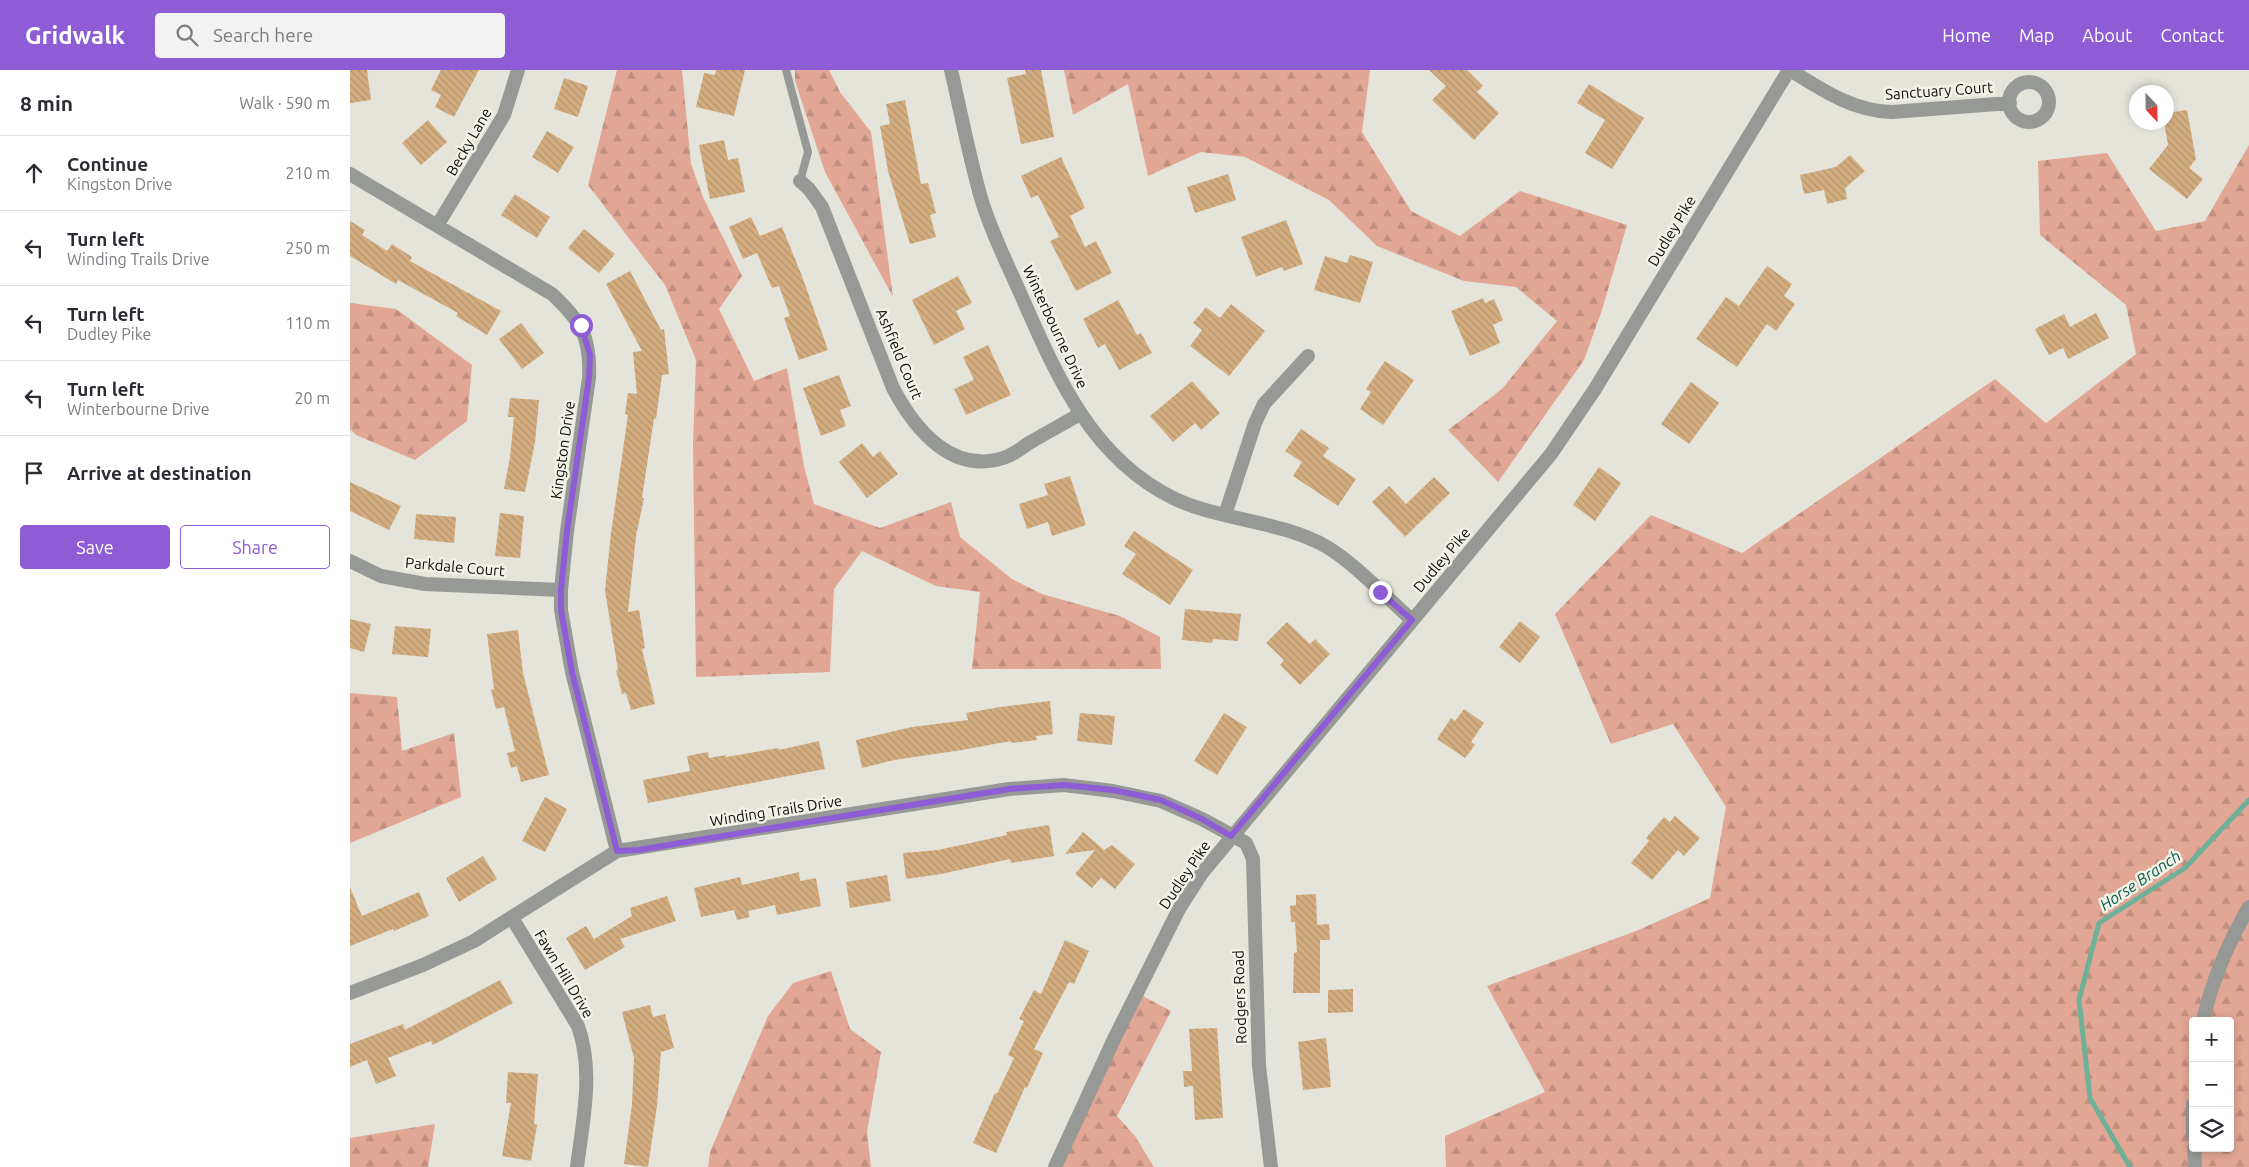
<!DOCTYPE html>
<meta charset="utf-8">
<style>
:root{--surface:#fff;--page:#f2f2f3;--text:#2b2b33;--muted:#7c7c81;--line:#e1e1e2;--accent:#8e5dd6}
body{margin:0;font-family:Ubuntu,sans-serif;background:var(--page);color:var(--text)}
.controls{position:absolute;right:15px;bottom:15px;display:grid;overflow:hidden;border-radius:5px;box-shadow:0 2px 8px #0003}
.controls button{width:45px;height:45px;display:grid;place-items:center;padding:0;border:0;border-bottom:1px solid var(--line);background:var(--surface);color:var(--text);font:25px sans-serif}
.compass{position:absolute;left:1779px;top:15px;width:45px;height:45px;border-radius:50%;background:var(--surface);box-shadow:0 2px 8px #0003;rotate:158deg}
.stop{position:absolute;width:15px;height:15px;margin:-11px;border:4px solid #8e5dd6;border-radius:50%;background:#fff}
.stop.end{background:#8e5dd6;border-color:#fff;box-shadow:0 1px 5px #0008}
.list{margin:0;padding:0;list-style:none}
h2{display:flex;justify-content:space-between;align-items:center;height:65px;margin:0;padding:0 20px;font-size:21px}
h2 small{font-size:16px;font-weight:400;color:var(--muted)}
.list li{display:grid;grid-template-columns:32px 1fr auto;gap:15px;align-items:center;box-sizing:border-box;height:75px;padding:0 20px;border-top:1px solid var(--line)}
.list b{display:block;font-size:19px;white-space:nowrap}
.list p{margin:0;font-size:16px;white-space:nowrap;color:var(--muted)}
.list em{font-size:16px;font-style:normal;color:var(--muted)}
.actions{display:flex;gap:10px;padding:15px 20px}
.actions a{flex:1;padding:11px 0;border:1px solid var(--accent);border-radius:5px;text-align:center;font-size:18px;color:var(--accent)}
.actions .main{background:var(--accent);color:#fff}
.icon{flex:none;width:28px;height:28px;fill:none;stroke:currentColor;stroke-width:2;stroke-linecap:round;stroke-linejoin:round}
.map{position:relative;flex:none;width:1899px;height:1097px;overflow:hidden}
header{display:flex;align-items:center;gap:30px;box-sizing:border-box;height:70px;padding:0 25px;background:var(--accent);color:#fff}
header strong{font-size:24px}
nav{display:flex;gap:28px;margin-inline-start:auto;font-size:18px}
.search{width:350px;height:45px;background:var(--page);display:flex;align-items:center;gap:12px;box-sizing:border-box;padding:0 18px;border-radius:5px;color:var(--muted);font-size:19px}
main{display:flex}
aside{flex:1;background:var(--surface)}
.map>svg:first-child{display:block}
.forest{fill:url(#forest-firs);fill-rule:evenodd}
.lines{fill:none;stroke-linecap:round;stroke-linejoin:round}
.stream{stroke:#6fb099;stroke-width:5}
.building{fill:url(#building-back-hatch)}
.service{stroke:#979996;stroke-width:8}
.minor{stroke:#979996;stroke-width:14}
.tertiary{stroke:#979996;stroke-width:14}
.route{stroke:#8e5dd6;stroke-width:6}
.labels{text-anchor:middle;stroke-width:5;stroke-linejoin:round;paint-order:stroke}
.street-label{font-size:15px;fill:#0d0c09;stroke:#f2f2e8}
.water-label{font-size:16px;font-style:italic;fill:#075f49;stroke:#f2f2e8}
</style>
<header>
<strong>Gridwalk</strong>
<div class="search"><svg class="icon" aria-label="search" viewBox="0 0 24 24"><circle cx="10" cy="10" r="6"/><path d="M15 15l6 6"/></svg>Search here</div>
<nav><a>Home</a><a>Map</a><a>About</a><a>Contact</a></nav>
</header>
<main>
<aside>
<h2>8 min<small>Walk · 590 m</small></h2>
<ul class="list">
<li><svg class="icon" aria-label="ahead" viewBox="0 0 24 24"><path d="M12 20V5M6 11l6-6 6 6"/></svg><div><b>Continue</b><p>Kingston Drive</p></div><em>210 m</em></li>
<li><svg class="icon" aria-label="left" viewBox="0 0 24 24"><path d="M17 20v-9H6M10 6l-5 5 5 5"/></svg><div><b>Turn left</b><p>Winding Trails Drive</p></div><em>250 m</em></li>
<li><svg class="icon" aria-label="left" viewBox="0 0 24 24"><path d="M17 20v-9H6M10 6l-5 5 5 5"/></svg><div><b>Turn left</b><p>Dudley Pike</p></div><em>110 m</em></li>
<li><svg class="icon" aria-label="left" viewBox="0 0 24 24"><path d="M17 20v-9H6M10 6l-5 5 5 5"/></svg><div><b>Turn left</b><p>Winterbourne Drive</p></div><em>20 m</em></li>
<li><svg class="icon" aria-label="arrive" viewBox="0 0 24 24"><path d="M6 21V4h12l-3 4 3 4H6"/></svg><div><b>Arrive at destination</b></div></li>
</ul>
<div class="actions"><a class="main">Save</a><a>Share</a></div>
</aside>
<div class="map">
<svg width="1899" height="1097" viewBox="0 0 1899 1097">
<defs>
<pattern id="forest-firs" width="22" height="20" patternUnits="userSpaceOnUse" patternTransform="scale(1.25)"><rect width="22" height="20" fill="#e1a694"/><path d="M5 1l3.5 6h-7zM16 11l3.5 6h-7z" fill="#c08e7e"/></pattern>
<pattern id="building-back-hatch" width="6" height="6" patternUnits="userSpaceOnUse" patternTransform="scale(1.25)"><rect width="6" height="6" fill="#d3ad80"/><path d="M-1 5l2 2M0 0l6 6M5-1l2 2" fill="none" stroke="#b4946d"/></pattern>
</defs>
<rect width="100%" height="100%" fill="#e5e4db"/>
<path class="forest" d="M267,0H332L341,94L353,127L392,206L369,239L404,311L437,298L454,396L464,434L530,458L601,432L610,467L662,509L692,524L770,546L810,567L811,599H622L630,522L586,516L512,481L484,519L480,602L346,607L343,373L346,290L315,215L238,115Z
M445,0H479L490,22L521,62L543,227L475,102L445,11Z
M714,0H1020L1012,62L1061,141L1110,166L1170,121L1277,155L1252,240L1234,290L1148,412L1098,360L1152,319L1207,251L1166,217L1114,211L1027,176L979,130L895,87L851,82L798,106L778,14L723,45Z
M1899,75V1097H1096L1095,1066L1195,1022L1137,916L1286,861L1360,828L1376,737L1323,654L1261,674L1205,544L1301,445L1392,483L1645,309L1696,353L1786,284L1776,235L1690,165L1688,91L1757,83L1806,161L1855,151ZM1843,951H1880V1078H1843Z
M0,233L46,239L122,295L117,351L65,390L6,365L0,359Z
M0,623L47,627L52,681L104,663L111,727L0,773Z
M481,901L500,959L531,982L517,1062L521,1097H358L360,1082L418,946L443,913Z
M787,923L821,941L767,1046L785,1066L804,1097H705Z
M85,1054L78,1097H0V1068Z"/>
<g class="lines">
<path class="stream" d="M1780,1097L1740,1028L1729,930L1749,853L1835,798L1899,730"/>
</g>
<path class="building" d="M0,0H17L21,30L0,33Z
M91,0H129L104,47L85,37L91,25L81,20Z
M366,0H395L384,46L346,37L354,3L365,5Z
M675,0H691L704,67L671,74L657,8L676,4Z
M1079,0H1117L1133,16L1127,22L1149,43L1124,70L1082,30L1096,16Z
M214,8L238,16L228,47L204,39Z
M1239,14L1294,48L1262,99L1235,83L1255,50L1227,33Z
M555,30L571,114L578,113L586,143L580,145L586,167L560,174L538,101L530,56L540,54L536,34Z
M1837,40L1846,89L1839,98L1853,109L1837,129L1799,99L1818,75L1814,52H1816V43Z
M78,50L97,72L71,95L52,73Z
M197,61L224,77L208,103L182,87Z
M374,70L378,90L388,88L395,122L360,129L349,75Z
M1500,85L1515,101L1495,118L1497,129L1477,134L1474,120L1454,124L1450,105L1486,97Z
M711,87L735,138L720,146L735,177L746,171L762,203L726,221L700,171L709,167L688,125L681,128L671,106Z
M878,104L886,130L845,143L837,117Z
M165,124L200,147L187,168L151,145Z
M401,147L410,166L432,157L452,206L478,280L449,290L434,248L440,246L429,216L422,218L407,183L393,189L379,157Z
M936,150L953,194L934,201L932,197L906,207L891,167Z
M0,151L15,160L12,165L37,181L42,174L62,187L60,191L151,241L137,265L106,246L108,243L48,210L46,214L0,186Z
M234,159L265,184L249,203L218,178Z
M1000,185L1023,192L1010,233L964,220L975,186L997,193Z
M1417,196L1442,214L1434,226L1445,234L1426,261L1417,254L1387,297L1346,269L1376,227L1389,236Z
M280,201L311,260L314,259L319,304L312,305L306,349L304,348L292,428H294L286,466L278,542L289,540L295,578L292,579L305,634L281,640L276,623L272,624L266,600H268L255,521L261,463L278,345L275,344L278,323L287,324L283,282L292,281L256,214Z
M608,206L622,233L606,241L615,259L584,275L562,230Z
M1133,228L1135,233L1144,229L1153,250L1143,255L1150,273L1120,286L1101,241Z
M768,230L787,265L791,263L802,283L769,300L755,274L748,278L733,249Z
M881,234L915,261L879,306L840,276L852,260L843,253L856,237L870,248Z
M1746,243L1759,268L1718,289L1713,278L1699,285L1685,259L1714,244L1720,257Z
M171,253L194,283L172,299L149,269Z
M638,275L661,325L616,345L604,319L624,310L613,287Z
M1035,291L1064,310L1033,355L1010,339L1021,322L1016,319Z
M489,305L501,336L490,340L496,356L471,366L453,318Z
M842,311L870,343L851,360L845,353L823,372L800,346Z
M1341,312L1369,333L1339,374L1311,354Z
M160,328L189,330L185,372L175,422L154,419L160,387L164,347H158Z
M951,359L979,378L973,386L1006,409L988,436L943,406L952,392L935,381Z
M512,373L523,387L530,381L548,404L517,428L489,392Z
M1249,397L1271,413L1245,451L1223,435Z
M720,406L736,455L702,466L698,452L677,459L669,434L698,425L694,414Z
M1084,407L1100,423L1055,467L1022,432L1039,416L1056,434Z
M0,412L51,436L39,460L0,441Z
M150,443L174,446L170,488L145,486Z
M66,444L106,447L104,473L64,469Z
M784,461L843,500L820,535L772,504L786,484L774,476Z
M835,539L891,544L888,571L863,569L862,573L832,570Z
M0,549L21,554L14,582L0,578Z
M1170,551L1190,567L1170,593L1149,577Z
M937,552L960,574L965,569L980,584L950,615L930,595L934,590L916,573Z
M45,556L81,559L78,587L42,584Z
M168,560L173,603L199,705L171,712L167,696L161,698L157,683L165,681L154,637L146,639L141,620L144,619L137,564Z
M700,631L703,664L686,666L687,670L661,673V671L612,680L544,690L512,698L506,670L562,657L618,650L616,643L650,637Z
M1114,639L1134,653L1121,672L1125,675L1115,688L1087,669L1101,648L1105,651Z
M730,643L765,646L762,675L727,671Z
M874,643L897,657L867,705L844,691Z
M469,671L475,699L298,733L293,710L340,701L337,686L358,682L359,688L376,685V687L428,678L429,680Z
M195,727L217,739L195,782L172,771Z
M1325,746L1350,768L1334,786L1328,780L1302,810L1281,793L1299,771L1296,768L1314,747L1320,752Z
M699,755L704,786L661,793L660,789L591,804L556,809L553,783L588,780L657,765L656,762Z
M733,762L754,780L762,775L785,794L765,819L751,808L742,818L725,804L745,780L715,784Z
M133,786L147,809L109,832L96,808Z
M449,802L450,811L466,808L471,836L427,845L425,835L398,841L400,847L387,850L384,840L351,847L344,818L390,807L392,815Z
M537,805L541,831L500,838L496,812Z
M0,817L12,846L69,822L79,846L44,861L43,859L0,876Z
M966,824L967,855L979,854L980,870H970V923H943L944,883L947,882L945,852H941L940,836L946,835V825Z
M317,826L326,851L270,869L275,877L235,900L216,868L236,856L244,869L282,846L280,838Z
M715,870L739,881L724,914L719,912L684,979L693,983L677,1018L675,1017L646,1083L623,1073L645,1023L647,1024L664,988L658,985L674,951L669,949L684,920L691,924Z
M150,910L163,933L83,975L81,971L38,988L46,1006L26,1014L17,990L0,997V974L53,954L55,960Z
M1003,919V942L978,943V920Z
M300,935L303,947L315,944L324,978L311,982L307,1036L298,1097L274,1094L282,1034L284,988L272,942Z
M867,958L873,1048L845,1050L843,1016L834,1017L833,1001H842L839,959Z
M976,968L981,1017L953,1020L948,972Z
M158,1002L188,1004L184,1054L187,1055L181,1091L152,1086L161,1033H156Z"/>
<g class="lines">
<path class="service" d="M436,0L458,82L450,111"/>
<path class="minor" d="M601,0C611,43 619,86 631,128C641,162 657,193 671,225C706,304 740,387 823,428C871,451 930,450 977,477C1004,493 1038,529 1062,550
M1440,0C1472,20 1503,41 1542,42L1660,33
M1659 32a20 20 0 1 1 40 0a20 20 0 1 1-40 0Z
M0,104L202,224C231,251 241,267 239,308L217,461L211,520V540L222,602L267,781
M450,111L459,119L472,137L543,318C565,360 603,406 656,387C664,384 672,378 679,373C696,363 713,354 730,344
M87,156L154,45L168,0
M875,445L905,353L914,334L958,286
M0,491L31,506L75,514L211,520
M162,848L228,956C244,1001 233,1050 227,1097
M0,923L73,895L124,871L267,781L659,719L714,715L763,721L811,731L852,749L896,773L903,789L909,996L921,1097"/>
<path class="tertiary" d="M1853,951C1862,910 1878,873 1899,837
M1843,1034V1066
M1844,1078L1845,1097
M705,1097L764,969L829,839L852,803L1201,384L1245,319L1439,0"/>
</g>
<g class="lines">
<path class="route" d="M231,255L240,285L239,308L217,461L211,520V540L222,602L267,781L288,780L659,719L714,715L763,720L811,730L852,749L881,766L1062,550L1030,522"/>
</g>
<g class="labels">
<g class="street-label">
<text transform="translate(1589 21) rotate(-4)" y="5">Sanctuary Court</text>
<text transform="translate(119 72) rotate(-60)" y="5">Becky Lane</text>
<text transform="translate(1322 161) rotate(-59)" y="5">Dudley Pike</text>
<text transform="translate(705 257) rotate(65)" y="5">Winterbourne Drive</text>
<text transform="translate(549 284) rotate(67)" y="5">Ashfield Court</text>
<text transform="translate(213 380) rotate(-82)" y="5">Kingston Drive</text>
<text transform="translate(1092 490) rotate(-50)" y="5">Dudley Pike</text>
<text transform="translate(105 497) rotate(5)" y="5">Parkdale Court</text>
<text transform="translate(426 741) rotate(-9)" y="5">Winding Trails Drive</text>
<text transform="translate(835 805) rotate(-56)" y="5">Dudley Pike</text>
<text transform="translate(214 904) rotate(59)" y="5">Fawn Hill Drive</text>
<text transform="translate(890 927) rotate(-92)" y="5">Rodgers Road</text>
</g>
<g class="water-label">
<text transform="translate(1790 810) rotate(-34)" y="6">Horse Branch</text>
</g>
</g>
</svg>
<div class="controls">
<button>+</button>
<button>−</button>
<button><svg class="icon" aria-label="layers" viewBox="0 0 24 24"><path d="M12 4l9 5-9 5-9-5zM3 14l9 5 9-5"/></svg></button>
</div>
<svg class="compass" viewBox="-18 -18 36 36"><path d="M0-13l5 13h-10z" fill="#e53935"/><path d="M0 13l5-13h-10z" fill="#7c7c81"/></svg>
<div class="stop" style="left:231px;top:255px"></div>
<div class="stop end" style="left:1030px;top:522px"></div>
</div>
</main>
